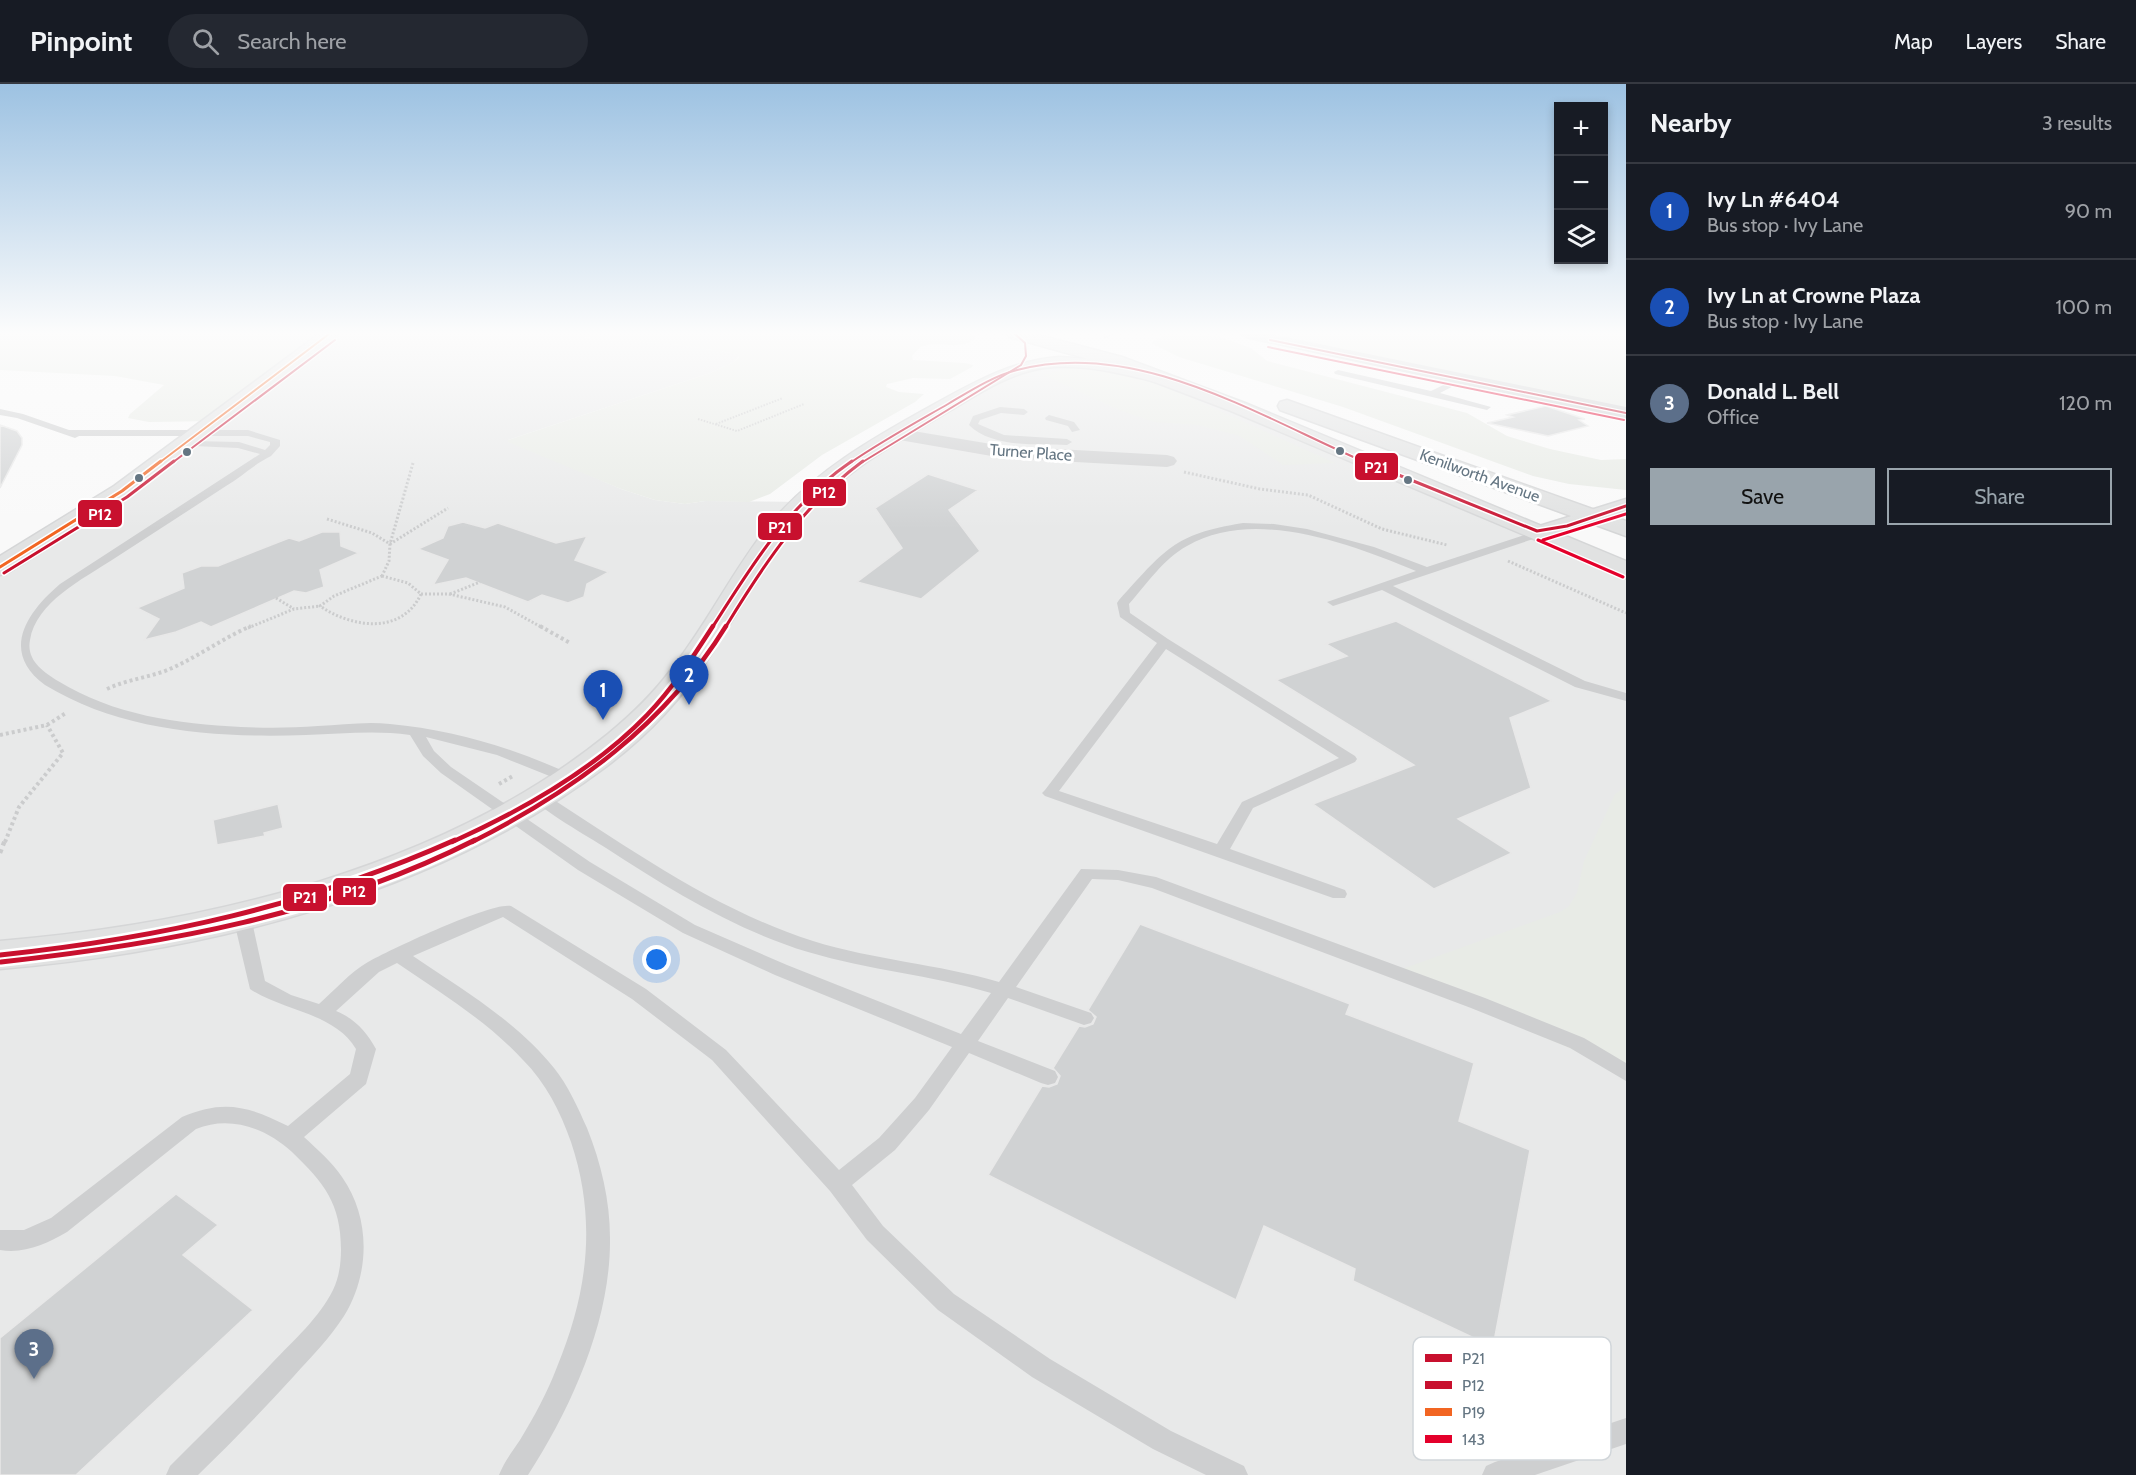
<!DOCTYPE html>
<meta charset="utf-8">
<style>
:root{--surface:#171b24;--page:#242831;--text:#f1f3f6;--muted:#9ea1a6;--line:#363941;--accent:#99a4ac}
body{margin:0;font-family:Cabin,sans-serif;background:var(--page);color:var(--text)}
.controls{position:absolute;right:18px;top:18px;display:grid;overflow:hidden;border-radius:0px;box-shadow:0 3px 9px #0003}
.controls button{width:54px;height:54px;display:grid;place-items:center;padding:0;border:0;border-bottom:2px solid var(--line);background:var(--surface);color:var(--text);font:30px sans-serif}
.you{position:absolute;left:657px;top:876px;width:21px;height:21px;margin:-15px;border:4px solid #fff;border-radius:50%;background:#1a73e8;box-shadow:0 0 0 9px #1a73e833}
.badge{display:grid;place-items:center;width:39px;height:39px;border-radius:50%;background:var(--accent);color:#fff;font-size:20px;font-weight:700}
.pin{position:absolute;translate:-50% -50px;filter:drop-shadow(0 2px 3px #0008)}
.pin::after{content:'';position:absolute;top:32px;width:21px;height:18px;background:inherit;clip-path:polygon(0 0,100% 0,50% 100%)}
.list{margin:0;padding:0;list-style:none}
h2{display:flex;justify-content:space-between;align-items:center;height:78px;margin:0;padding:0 24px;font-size:26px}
h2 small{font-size:20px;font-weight:400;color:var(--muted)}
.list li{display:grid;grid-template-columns:39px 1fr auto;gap:18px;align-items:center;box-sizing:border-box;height:96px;padding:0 24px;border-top:2px solid var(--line)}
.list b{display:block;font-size:22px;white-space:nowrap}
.list p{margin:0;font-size:20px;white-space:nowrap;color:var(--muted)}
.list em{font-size:20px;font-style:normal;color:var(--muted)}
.actions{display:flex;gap:12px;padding:18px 24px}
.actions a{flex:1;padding:14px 0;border:2px solid var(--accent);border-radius:0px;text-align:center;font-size:21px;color:var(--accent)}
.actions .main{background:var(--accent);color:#111}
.icon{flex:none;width:33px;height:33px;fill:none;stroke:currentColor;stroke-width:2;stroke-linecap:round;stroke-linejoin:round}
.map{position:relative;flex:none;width:1626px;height:1391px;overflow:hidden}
header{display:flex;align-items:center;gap:36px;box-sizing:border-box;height:84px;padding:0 30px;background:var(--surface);border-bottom:2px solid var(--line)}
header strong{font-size:28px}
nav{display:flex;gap:33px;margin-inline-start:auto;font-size:21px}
.search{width:420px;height:54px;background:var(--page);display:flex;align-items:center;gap:15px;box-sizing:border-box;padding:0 21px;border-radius:33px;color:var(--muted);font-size:22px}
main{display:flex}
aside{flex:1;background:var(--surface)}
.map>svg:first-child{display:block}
.built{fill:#e8e9e9}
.green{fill:#e8ebe6}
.building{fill:#d0d2d3;stroke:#e8e8e8;stroke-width:1.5}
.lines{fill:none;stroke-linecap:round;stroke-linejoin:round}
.secondary-casing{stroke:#d5d6d7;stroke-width:3}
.primary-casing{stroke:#d5d6d7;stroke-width:3}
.path-far3{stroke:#cbcccd;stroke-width:2;stroke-dasharray:1.5 1.5;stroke-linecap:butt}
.path-far2{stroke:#cbcccd;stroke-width:3;stroke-dasharray:2 2;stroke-linecap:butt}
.path-far1{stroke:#cbcccd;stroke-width:4;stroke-dasharray:3 3;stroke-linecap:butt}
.path{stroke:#cbcccd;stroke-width:4.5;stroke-dasharray:4 4;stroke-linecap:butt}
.lane{fill:#cecfd0;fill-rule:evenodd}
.street{fill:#cecfd0;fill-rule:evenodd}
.secondary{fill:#e1e2e2;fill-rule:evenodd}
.primary{fill:#e1e2e2;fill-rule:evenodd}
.bus-1-far3-casing{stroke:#fff;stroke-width:4.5}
.bus-1-far2-casing{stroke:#fff;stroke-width:6}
.bus-1-far1-casing{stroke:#fff;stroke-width:9}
.bus-1-casing{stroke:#fff;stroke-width:10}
.bus-2-far3-casing{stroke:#fff;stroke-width:4.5}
.bus-2-far2-casing{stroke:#fff;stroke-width:6}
.bus-2-far1-casing{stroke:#fff;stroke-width:9}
.bus-2-casing{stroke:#fff;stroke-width:10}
.bus-3-far1-casing{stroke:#fff;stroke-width:4.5}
.bus-3-casing{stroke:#fff;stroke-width:6}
.bus-4-far1-casing{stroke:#fff;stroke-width:4.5}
.bus-4-casing{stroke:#fff;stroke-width:6}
.bus-1-far3{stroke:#c8102e;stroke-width:2}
.bus-1-far2{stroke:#c8102e;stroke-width:3}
.bus-1-far1{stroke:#c8102e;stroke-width:4.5}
.bus-1{stroke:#c8102e;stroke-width:5}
.bus-2-far3{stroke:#c8102e;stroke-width:2}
.bus-2-far2{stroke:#c8102e;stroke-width:3}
.bus-2-far1{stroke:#c8102e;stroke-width:4.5}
.bus-2{stroke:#c8102e;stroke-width:5}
.bus-3-far1{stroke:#f26522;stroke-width:2}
.bus-3{stroke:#f26522;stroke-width:3}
.bus-4-far1{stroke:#e4002b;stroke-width:2}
.bus-4{stroke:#e4002b;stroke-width:3}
.bus-dot{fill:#657683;stroke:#fff;stroke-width:2}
.labels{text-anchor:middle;stroke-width:6;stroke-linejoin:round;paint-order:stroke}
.far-street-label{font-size:16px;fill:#657683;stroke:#fff}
.key{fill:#fff;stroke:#d1d6da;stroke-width:1.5}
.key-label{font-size:16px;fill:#657683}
.line-badge{stroke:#fff;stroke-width:2}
.badge-label{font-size:16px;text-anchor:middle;font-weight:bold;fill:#fff}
</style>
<header>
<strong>Pinpoint</strong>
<div class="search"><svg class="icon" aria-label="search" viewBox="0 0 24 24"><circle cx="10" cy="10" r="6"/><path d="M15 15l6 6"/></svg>Search here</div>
<nav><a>Map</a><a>Layers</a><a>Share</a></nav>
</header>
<main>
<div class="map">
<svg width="1626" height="1391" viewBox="0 0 1626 1391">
<rect width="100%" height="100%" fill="#f9f9f9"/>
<path class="built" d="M330,250H541L673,260L738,270L739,272L734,278L710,289L508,356L621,405L655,416L685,420L705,417L803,418L983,300L1041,280L1124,285L1348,370L1626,495V1391H0V483Z"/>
<path class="green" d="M0,250H330L216,337L149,338L128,334L130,330L164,301L115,292L0,286Z
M541,250H973L976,254C960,268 940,256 923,262C918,264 916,268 912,272L913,276L965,279L973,281L972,283L950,295L913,294L887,300L886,303L899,308L924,310L915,318L822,371L770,410L749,418L705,417L685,420L655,416L621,405L508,358V356L710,289L734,278L739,273L738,270L673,260Z
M1165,250L1221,253L1251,264L1267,277L1467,329L1507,352L1550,365L1601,376L1626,375V406L1569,400L1533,392L1343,323L1179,273L1151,259Z
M1282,250H1626V329L1270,256Z
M1076,282L1122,288L1180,309L1335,379L1283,381L1240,352L1198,341L1154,338L1119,326L1044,291Z
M1626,703V989L1394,888L1560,828L1569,822L1577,809L1584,777L1615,710Z"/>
<path class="building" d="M1546,322L1585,335L1579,336L1588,342L1548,352L1487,339L1513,333L1507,331Z
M0,341L17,347L22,354V361L0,404Z
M928,390L978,406L949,426L980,467L921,515L857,498L902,464L875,424Z
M463,438L485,444L498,439L556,459L587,452L575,476L609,488L587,500L584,513L568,519L542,511L528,518L466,494L433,501L448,476L418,465L443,454L448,442Z
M322,448H340L341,462L359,469L320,486L324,503L306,509L294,507L211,543L201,538L176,548L144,556L159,535L137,524L184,504L182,489L201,482H218L289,454L299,457Z
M1396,537L1552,617L1510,634L1531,704L1458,735L1512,769L1434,805L1313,720L1414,681L1276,596L1347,572L1326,560Z
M278,720L283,744L264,749L265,752L217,761L213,736Z
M1140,840L1350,920L1346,930L1474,979L1459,1037L1530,1066L1493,1263L1353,1197L1355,1185L1264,1142L1236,1216L988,1091L1042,1002L1049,1003L1057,1000L1060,992L1053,984L1079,942L1085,943L1093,940L1096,933L1088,926Z
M176,1110L218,1141L183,1171L253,1226L76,1391H0V1254Z"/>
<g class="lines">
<defs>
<path id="secondary" d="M319,250H338L130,412L9,488L0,491V472L114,402Z
M1060,273L1103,276L1166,290L1169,294L1160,299C1123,290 1083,279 1044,284C1010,289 980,309 951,326C887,363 823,400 779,461C753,496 734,536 710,572C682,615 647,652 607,682C435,811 211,867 0,885V857C207,840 443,784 608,650C631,631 652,611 670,587C707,541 732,487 769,441C813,388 873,354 931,322C973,299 1012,276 1060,273Z
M1626,415V429L1541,456L1533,454L1529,449L1533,444Z"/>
<path id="primary" d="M1007,250H1035L1122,273L1245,319L1626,477V494L1231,327L1110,281L1009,253Z
M1287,316L1626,437V452L1280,326L1278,322L1280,318Z"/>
</defs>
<use href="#secondary" class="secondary-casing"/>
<use href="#primary" class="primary-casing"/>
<path class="path-far3" d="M1104,254L1111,250
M698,335L737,347L804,320
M716,340L783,314"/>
<path class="path-far2" d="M413,379L390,460L448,424
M1184,388L1260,405L1308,411L1382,445L1447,461
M327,435L372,449L390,460L389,477L382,492
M1508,477L1626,529
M382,492L408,499L421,510C402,551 352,544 320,522L334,512Z
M421,510H449L505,523L543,544
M450,510L480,498
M276,514L294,525
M248,544L294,525L320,522"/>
<path class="path-far1" d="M540,542L570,559
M107,605C126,596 145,594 165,587C193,576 221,555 251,542
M0,651L47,641L66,629
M499,700L513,692
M5,758L19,723L63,669L47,641"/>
<path class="path" d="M0,769L5,756"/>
<path class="lane" d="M1338,286L1431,307L1464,291H1467V295L1440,309L1491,323L1487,326L1335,290L1334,288Z
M1000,323L1024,325L1028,328L1024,331L1001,329L980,336L978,340L1004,351L1067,355L1072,358L1067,361C1037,360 992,364 969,341L973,332Z
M0,325L23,330L69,346H248L280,356V362L271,372C256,379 241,393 226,402C188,427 150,451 112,476C83,495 36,518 30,556C26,576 43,588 58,597C113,631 178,640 241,643C266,644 292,644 318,642C342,641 366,637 390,640C454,646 514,664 572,691L574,694L567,698L562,697L497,671L426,653L434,667L451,683L590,778L695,841L787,881L961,950L991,909C931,891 868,886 808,868C735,846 669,805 606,764C589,753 541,726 530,712L533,709H543C629,764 715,826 813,857C874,876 938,880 999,898L1081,785L1118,786L1156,793L1485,914L1584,954L1626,979V997L1570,964L1471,924L1152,804L1118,796L1092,795L1016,903L1091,929L1094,934L1091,939L1084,941L1008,914L978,957L1055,987L1058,993L1055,999L1048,1001L1041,999L969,969L929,1026L895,1066L852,1101L883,1142L954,1210L1050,1275L1171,1347L1244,1382L1248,1391H1206L1153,1365L1032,1293L938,1226L867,1156L830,1107L712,976L632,915L503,833L413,872C462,905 516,937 554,984C568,1001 578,1024 587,1044C601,1079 610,1116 610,1154C611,1236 572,1323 528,1391H499C504,1378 512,1368 520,1356C534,1333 547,1309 557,1283C588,1208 597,1136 571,1058C560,1027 546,999 523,976C487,937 441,909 397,879L379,888L336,927C355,935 366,947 376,965L366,1000L304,1053C318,1066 332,1078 342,1093C371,1134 370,1190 344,1232C330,1254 311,1273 294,1292C263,1326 231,1359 198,1391H166L170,1382C204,1348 239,1314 272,1279C294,1256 319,1234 333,1206C339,1194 341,1179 341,1166C341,1119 324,1099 292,1068C266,1044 230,1031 196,1045L67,1148C46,1160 25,1170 0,1166V1146H24L51,1134L182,1033C224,1015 248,1022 288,1042L350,990L356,965C335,929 283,927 250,905L233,833L236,829H248L251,833L265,897L291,911L319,920C334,907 350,888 368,878C389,866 493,817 511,822L646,905L726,966L839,1086L879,1054L915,1014L952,963L775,891L683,849L578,786L441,689L423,672L410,651C375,646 341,650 306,651C217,654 122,648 45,601C0,568 26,529 60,500L260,370L238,364L194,362L191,361V357L239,358L265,366L270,361V358L248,352H79L75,354L17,334L0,331Z
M1049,331L1074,338L1080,346L1072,348L1068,342L1046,336L1045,334Z
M1243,439L1274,440L1307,445L1374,463L1427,483L1537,447H1545V451L1393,502L1585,597L1626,609V617L1575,603L1382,506L1333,522L1327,518L1416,487C1350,460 1254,423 1187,462C1163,475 1147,500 1129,520L1130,529L1168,555L1355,672L1357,675L1355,678L1253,724L1230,765L1345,806L1347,810L1345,814H1333L1045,712L1042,709L1045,706L1157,559L1120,533L1117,519L1119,516C1164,467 1173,450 1243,439ZM1166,565L1339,674L1242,718L1217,760L1059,707Z
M1626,1334V1360L1535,1391H1482L1486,1382L1495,1378Z"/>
<path class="street" d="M1239,250H1271L1626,323V335L1247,255Z
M895,344L1003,362L1167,371L1174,373L1177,377L1174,381L1167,383L1003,374L888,354L885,350Z"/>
<use href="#secondary" class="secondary"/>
<use href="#primary" class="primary"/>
<defs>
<path id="bus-1-far3" d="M1270,256L1626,329
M850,379C882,357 915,339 948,320C970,307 993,292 1017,286C1138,254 1260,333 1367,379"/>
<path id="bus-1-far2" d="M1364,377L1537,447L1567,442L1626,422
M712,544C752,481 789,420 852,377"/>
<path id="bus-1-far1" d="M452,758C521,727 594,686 647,631C673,604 693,573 713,542"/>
<path id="bus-1" d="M0,871C161,854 307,822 455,756"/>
<path id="bus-2-far3" d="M172,379L335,256
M861,379L1021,281L1026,272L1025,259L1015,250"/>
<path id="bus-2-far2" d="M4,489L127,413L174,377
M725,544C764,480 802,422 863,377"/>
<path id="bus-2-far1" d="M472,758C575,706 665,641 726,542"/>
<path id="bus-2" d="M1,878C164,860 327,831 475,756"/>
<path id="bus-3-far1" d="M159,379L329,250"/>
<path id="bus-3" d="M0,483L122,407L161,377"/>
<path id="bus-4-far1" d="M1268,263L1624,336"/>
<path id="bus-4" d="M1538,456L1623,493
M1543,456L1626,430"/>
</defs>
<use href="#bus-1-far3" class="bus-1-far3-casing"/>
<use href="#bus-1-far2" class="bus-1-far2-casing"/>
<use href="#bus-1-far1" class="bus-1-far1-casing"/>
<use href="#bus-1" class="bus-1-casing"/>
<use href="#bus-2-far3" class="bus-2-far3-casing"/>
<use href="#bus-2-far2" class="bus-2-far2-casing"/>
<use href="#bus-2-far1" class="bus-2-far1-casing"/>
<use href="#bus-2" class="bus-2-casing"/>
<use href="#bus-3-far1" class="bus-3-far1-casing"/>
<use href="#bus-3" class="bus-3-casing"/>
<use href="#bus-4-far1" class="bus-4-far1-casing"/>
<use href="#bus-4" class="bus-4-casing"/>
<use href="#bus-1-far3" class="bus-1-far3"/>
<use href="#bus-1-far2" class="bus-1-far2"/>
<use href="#bus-1-far1" class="bus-1-far1"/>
<use href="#bus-1" class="bus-1"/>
<use href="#bus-2-far3" class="bus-2-far3"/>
<use href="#bus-2-far2" class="bus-2-far2"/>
<use href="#bus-2-far1" class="bus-2-far1"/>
<use href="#bus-2" class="bus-2"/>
<use href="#bus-3-far1" class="bus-3-far1"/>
<use href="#bus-3" class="bus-3"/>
<use href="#bus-4-far1" class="bus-4-far1"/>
<use href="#bus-4" class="bus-4"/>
</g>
<linearGradient id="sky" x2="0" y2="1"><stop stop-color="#9dc2e2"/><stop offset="0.56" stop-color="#fcfcfc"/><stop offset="1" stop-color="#fcfcfc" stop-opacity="0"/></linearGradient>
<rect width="1626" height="445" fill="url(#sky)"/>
<g class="bus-dot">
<circle cx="1340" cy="367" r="5"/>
<circle cx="187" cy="368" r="5"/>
<circle cx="139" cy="394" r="5"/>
<circle cx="1408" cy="396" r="5"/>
</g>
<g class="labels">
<g class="far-street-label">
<text transform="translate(1031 368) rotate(4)" y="6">Turner Place</text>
<text transform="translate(1480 391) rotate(20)" y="6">Kenilworth Avenue</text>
</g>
</g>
<rect x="1413" y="1253" width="198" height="123" rx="9" class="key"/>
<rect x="1425" y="1270" width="27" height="8" fill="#c8102e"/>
<rect x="1425" y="1297" width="27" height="8" fill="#c8102e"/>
<rect x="1425" y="1324" width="27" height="8" fill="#f26522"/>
<rect x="1425" y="1351" width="27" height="8" fill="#e4002b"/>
<g class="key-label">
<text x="1462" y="1280">P21</text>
<text x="1462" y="1307">P12</text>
<text x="1462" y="1334">P19</text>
<text x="1462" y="1361">143</text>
</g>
<g class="line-badge">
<rect x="1354" y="368" width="45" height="29" rx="6" fill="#c8102e"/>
<rect x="802" y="394" width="45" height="29" rx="6" fill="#c8102e"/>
<rect x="77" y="415" width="46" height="29" rx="6" fill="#c8102e"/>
<rect x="757" y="428" width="46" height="29" rx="6" fill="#c8102e"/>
<rect x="332" y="793" width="45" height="29" rx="6" fill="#c8102e"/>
<rect x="282" y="799" width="46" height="29" rx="6" fill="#c8102e"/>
</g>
<g class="badge-label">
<text x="1376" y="389">P21</text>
<text x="824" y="414">P12</text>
<text x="100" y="436">P12</text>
<text x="780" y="449">P21</text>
<text x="354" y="813">P12</text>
<text x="305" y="819">P21</text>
</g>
</svg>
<div class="controls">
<button>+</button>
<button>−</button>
<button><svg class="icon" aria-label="layers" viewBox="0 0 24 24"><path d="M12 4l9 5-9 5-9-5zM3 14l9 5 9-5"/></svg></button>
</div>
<div class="you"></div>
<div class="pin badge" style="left:603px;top:636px;background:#1a4fb4">1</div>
<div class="pin badge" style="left:689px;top:621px;background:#1a4fb4">2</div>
<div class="pin badge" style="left:34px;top:1295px;background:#5c6f8a">3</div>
</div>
<aside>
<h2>Nearby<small>3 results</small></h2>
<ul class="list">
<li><span class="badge" style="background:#1a4fb4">1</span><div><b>Ivy Ln #6404</b><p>Bus stop · Ivy Lane</p></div><em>90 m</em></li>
<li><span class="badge" style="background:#1a4fb4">2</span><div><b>Ivy Ln at Crowne Plaza</b><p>Bus stop · Ivy Lane</p></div><em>100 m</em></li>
<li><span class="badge" style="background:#5c6f8a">3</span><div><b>Donald L. Bell</b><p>Office</p></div><em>120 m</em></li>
</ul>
<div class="actions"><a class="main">Save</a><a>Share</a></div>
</aside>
</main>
